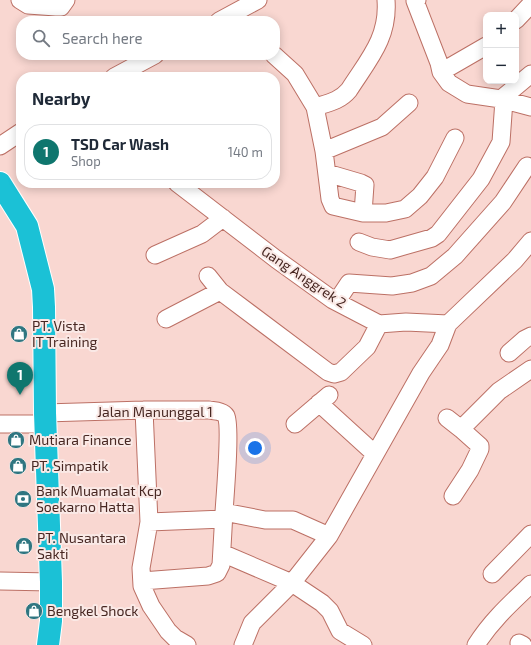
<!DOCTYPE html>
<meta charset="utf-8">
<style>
:root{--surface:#fff;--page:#f6f6f7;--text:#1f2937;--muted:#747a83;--line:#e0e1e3;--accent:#0f766e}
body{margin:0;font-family:"Exo 2",sans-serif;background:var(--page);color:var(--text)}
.controls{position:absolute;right:12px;top:12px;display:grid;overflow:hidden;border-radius:8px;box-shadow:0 2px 10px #0003}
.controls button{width:36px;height:36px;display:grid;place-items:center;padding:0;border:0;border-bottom:1px solid var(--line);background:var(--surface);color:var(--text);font:20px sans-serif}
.you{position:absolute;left:255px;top:448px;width:14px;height:14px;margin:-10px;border:3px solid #fff;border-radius:50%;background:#1a73e8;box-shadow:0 0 0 6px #1a73e833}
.badge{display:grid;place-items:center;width:26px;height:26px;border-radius:50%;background:var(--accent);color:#fff;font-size:13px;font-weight:700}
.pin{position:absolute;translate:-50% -33px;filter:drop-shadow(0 1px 2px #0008)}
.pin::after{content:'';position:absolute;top:21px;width:14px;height:12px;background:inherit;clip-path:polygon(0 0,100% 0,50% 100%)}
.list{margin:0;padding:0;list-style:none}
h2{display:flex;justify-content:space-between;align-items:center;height:52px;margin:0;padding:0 16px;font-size:17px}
h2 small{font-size:13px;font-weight:400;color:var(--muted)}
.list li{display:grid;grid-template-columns:26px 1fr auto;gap:12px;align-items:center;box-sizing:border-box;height:56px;margin:0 8px 8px;padding:0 8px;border:1px solid var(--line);border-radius:16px}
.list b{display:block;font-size:15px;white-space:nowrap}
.list p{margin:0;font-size:13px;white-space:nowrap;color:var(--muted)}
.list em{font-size:13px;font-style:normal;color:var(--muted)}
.icon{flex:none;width:22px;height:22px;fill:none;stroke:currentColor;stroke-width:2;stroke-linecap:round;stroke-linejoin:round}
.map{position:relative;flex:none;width:531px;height:645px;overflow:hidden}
.search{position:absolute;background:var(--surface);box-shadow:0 2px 10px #0003;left:16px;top:16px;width:264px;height:44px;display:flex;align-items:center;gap:10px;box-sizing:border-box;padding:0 14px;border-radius:16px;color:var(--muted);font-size:15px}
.panel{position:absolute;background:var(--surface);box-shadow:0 2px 10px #0003;left:16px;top:72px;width:264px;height:116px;border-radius:16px}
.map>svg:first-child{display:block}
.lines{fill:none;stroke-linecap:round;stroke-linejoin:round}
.minor-casing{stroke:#bc7065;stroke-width:19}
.highway-casing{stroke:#fff;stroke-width:24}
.minor{stroke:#fff;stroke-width:17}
.highway{stroke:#1bc1d6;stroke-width:22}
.labels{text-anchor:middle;stroke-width:4;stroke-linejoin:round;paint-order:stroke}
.street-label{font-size:14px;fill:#472722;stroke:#fae9e6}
.poi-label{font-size:14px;fill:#472722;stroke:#fae9e6;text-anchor:start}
</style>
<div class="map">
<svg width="531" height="645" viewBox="0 0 531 645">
<rect width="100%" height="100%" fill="#f9d7d1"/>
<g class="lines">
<defs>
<path id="minor" d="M20,0L28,5L56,7H61L66,0
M417,0L415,1L439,63L441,72L449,83L467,94L501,99L531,107
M516,20L531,4
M219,21L258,0
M274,55L295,74L315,107L324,151L330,199L333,206L363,213H386L405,209L420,196L435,177L455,138
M441,72L486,46
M114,77L155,55
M501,99L531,74
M315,107C328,103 340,101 349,90C368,60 389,38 386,0
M0,146L21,132
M324,151L382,127L409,103
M327,173L361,183L365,185L363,213
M177,183L276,259L333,300L379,324L406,322L448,324
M359,242L372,247L390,250L432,238L438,234L481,179L501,142L504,100
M155,255L202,234L223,218
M208,276L220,291
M337,301L349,283L392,286L412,283L431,276L455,256L503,202L527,166
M166,319L220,291L328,372L334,374L341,372L367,347L379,324
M509,353L525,339L531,336
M319,403L375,454
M144,410L149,522L141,568L142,586L151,606L168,631L175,638L187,645
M45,413L144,410H209C215,411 223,411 226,416C231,426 225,497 224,512L265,520H293L329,536
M447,418L461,429L480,446V449L470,470L453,496
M0,424H45
M295,424L329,395
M461,429L499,391L531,369
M149,522L224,519
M222,553L292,583L322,603L330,611L340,631L363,645
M492,574L531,534
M0,581L51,582
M142,581L208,576L217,573L221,565L224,512
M519,643L523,645
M243,645L252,623L292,583L329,536L421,373L440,345L448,324L515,260L531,241
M476,645C491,621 511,603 531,584"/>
<path id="highway" d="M0,183L27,226L43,289L44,307L45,413L51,582V621L48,645"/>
</defs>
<use href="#minor" class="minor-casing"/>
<use href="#highway" class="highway-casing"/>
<use href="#minor" class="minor"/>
<use href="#highway" class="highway"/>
</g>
<defs>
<symbol id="shop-disc" viewBox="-11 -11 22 22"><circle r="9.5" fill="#2f7681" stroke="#fae9e6"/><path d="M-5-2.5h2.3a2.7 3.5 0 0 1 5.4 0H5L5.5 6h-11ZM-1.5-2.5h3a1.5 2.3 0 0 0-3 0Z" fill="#fff"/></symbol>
<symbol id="bank-disc" viewBox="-11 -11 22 22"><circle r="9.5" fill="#2f7681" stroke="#fae9e6"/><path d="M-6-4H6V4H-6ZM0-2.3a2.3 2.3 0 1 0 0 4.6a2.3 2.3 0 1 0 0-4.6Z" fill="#fff"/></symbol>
</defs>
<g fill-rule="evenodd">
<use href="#shop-disc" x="9" y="324" width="20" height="20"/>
<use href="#shop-disc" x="6" y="430" width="20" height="20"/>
<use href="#shop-disc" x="8" y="456" width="20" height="20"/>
<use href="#bank-disc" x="13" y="489" width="20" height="20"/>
<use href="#shop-disc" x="14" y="536" width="20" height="20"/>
<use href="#shop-disc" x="24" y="601" width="20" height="20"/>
</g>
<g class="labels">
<g class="street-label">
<text transform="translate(304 277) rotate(34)" y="5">Gang Anggrek 2</text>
<text x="155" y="417">Jalan Manunggal 1</text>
</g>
<g class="poi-label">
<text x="32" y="331">PT. Vista<tspan x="32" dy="16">IT Training</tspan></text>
<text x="29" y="445">Mutiara Finance</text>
<text x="31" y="471">PT. Simpatik</text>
<text x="36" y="496">Bank Muamalat Kcp<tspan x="36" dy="16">Soekarno Hatta</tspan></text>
<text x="37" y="543">PT. Nusantara<tspan x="37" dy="16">Sakti</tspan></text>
<text x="47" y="616">Bengkel Shock</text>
</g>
</g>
</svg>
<div class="controls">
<button>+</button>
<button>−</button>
</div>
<div class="you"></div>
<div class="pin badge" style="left:20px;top:395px">1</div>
<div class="search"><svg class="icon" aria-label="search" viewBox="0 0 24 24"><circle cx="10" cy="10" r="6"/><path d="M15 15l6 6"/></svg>Search here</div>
<section class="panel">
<h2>Nearby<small></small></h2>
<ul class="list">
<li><span class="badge">1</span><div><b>TSD Car Wash</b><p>Shop</p></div><em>140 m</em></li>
</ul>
</section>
</div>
